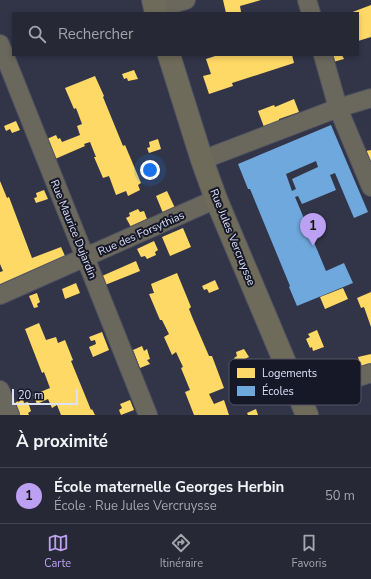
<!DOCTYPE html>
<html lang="fr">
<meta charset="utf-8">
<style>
:root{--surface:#262836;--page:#323442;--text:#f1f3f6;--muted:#a4a6ad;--line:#424451;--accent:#bca0f2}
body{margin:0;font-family:"Nunito Sans",sans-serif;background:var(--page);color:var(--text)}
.scale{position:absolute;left:12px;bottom:10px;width:66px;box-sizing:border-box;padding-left:4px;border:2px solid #dde1f7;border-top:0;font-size:11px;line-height:14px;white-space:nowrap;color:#dde1f7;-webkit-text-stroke:3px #161827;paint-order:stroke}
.you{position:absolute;left:150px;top:170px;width:14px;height:14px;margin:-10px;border:3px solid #fff;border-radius:50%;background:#1a73e8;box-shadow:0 0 0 6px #1a73e833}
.badge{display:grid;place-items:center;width:26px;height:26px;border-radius:50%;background:var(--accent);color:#111;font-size:13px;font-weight:700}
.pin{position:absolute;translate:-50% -33px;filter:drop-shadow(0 1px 2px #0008)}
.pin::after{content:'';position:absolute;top:21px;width:14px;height:12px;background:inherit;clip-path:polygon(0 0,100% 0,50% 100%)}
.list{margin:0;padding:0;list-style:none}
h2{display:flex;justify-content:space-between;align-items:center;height:52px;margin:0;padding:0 16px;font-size:17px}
h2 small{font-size:13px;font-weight:400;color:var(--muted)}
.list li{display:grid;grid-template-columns:26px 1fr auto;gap:12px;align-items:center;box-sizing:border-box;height:56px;padding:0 16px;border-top:1px solid var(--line)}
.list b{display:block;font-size:15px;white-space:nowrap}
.list p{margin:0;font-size:13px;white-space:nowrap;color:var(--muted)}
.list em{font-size:13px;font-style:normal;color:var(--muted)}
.icon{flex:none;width:22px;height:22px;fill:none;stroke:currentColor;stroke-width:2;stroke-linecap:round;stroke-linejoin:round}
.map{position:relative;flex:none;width:371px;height:415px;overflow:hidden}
.search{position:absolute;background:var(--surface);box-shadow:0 2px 6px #0003;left:12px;right:12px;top:12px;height:44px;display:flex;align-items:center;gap:10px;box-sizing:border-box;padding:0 14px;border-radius:0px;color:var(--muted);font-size:15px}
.sheet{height:108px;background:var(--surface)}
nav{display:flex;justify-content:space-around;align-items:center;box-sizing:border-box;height:56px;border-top:1px solid var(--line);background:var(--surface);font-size:11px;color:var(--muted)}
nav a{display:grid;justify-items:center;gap:2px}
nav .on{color:var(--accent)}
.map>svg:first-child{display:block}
.homes{fill:#ffd966}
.schools{fill:#6fa8dc;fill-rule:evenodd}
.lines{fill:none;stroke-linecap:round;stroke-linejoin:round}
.street-casing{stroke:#4f5262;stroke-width:20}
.secondary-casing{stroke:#4f5262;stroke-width:24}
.street{stroke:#6a675c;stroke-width:18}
.secondary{stroke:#6e6b5a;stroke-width:22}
.labels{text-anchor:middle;stroke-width:4;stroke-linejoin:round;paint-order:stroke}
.street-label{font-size:11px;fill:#dde1f7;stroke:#161827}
.key{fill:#161827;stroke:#525465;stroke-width:1}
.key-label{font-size:11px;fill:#dde1f7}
</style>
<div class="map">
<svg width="371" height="415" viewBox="0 0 371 415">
<rect width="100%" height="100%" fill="#323548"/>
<path class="homes" d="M223,0H261L240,6L241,12L235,13H226Z
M371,5V37L358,41V13H350Z
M218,55H292L294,63L232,83L233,86L209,94L203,76L211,74L206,59Z
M331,55H342L344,59L333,62Z
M134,70L138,79L128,81L127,78L124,79L122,74Z
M95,76L104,96L103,97L123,146L125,145L141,183L138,185L140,190L128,196L126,191L116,195L109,176L103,178L94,157H96L90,142L84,144L85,146L55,159L47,139L56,135L58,139L60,138L62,142L80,135L77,126L82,124L76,108L74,109L65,88Z
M294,99L299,112L279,119V121L264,127L258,111L274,105L275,107Z
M16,121L20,130L12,133L10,129L6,131L4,126Z
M158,139L161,149L149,153L147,148L150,147L149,142Z
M371,150V163L366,151Z
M0,181L7,198L9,197L32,258L61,247L65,256L0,285V272L3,271L0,264Z
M44,190L48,199L36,203L34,198L37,197L36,193Z
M167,191L175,208L163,213L156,196Z
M138,209L140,212L144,211L147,219L131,227L126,218L130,216L129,213Z
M183,228L191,247L170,256L162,237Z
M154,241L158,250L155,252L156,255L147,259L145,256L141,257L137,249Z
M136,261L140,271L105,285L102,276Z
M177,273L191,307L189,309L193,319L209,356H212L224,388L209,394L214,404L224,400L229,415H194L185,392L190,390L181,368L183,367L176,352L172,355L164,337L169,334L162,320H160L149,294L154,293L151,284Z
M215,280L219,289L209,293L207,289L204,290L202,286Z
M76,283L80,293L65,299L62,289Z
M343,288L348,299L325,309L320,297Z
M371,292V327L364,307L361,308L357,298Z
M37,293L40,302L37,304L38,307L34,308L29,296Z
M39,323L46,340L56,337L58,343L65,340L73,360L71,361L80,383L91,410L92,409L95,415H61L57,405L52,408L48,399L37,404L33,395L50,388L44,372L42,373L25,329Z
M317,330L324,347L313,351L312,347L310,348L306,339L310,337L308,334Z
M102,332L109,350L93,357L89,347L96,344L95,340L91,341L89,337Z
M142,346L144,351L147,349L150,359L147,360L150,364L140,368L133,350Z
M244,349L249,357L236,363L234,358L237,356L236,352Z
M371,354V364L361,367L358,357Z
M23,399L24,403L28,402L31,411L28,413L29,415H19L14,403Z
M130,400L134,410L121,415L119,410L122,408L120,404Z
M256,409L258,415H248L247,413Z"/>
<path class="schools" d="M331,125L368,212L354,218L335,173L330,175L336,190L302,204L298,196L295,197L326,271L344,263L353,283L297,306L289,287L290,286L250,189H248L238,164ZM316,161L318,167L292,179L296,189L292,191L286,174Z"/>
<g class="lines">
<defs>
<path id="street" d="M307,0L311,13
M155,9L186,0
M0,44L148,415
M323,55L338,108L371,187
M202,160L338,108L371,98
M0,295L216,199
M0,390L10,415
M300,396L371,373"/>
<path id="secondary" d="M153,0L156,13
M169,55L202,160L216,199L307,415"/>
</defs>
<use href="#street" class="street-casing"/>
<use href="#secondary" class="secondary-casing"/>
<use href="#street" class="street"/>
<use href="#secondary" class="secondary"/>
</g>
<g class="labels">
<g class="street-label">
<text transform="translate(74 229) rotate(68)" y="4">Rue Maurice Dujardin</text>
<text transform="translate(141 233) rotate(-24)" y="4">Rue des Forsythias</text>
<text transform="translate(233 237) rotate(68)" y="4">Rue Jules Vercruysse</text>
</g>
</g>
<rect x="229" y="359" width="132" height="46" rx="6" class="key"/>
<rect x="237" y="368" width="18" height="10" fill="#ffd966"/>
<rect x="237" y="386" width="18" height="10" fill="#6fa8dc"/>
<g class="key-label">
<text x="262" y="377">Logements</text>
<text x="262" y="395">Écoles</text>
</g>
</svg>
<div class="scale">20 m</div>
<div class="you"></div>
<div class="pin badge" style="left:313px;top:246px">1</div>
<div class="search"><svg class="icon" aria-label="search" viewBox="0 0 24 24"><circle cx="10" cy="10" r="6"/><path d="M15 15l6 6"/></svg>Rechercher</div>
</div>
<section class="sheet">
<h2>À proximité<small></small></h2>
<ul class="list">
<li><span class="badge">1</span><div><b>École maternelle Georges Herbin</b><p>École · Rue Jules Vercruysse</p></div><em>50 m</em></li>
</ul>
</section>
<nav>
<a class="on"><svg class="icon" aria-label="map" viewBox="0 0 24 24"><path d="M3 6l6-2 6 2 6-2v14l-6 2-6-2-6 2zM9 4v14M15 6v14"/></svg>Carte</a>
<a><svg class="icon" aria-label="directions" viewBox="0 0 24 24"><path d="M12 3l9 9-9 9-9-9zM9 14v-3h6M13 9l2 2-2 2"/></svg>Itinéraire</a>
<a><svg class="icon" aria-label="saved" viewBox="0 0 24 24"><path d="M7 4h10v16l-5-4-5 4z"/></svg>Favoris</a>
</nav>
